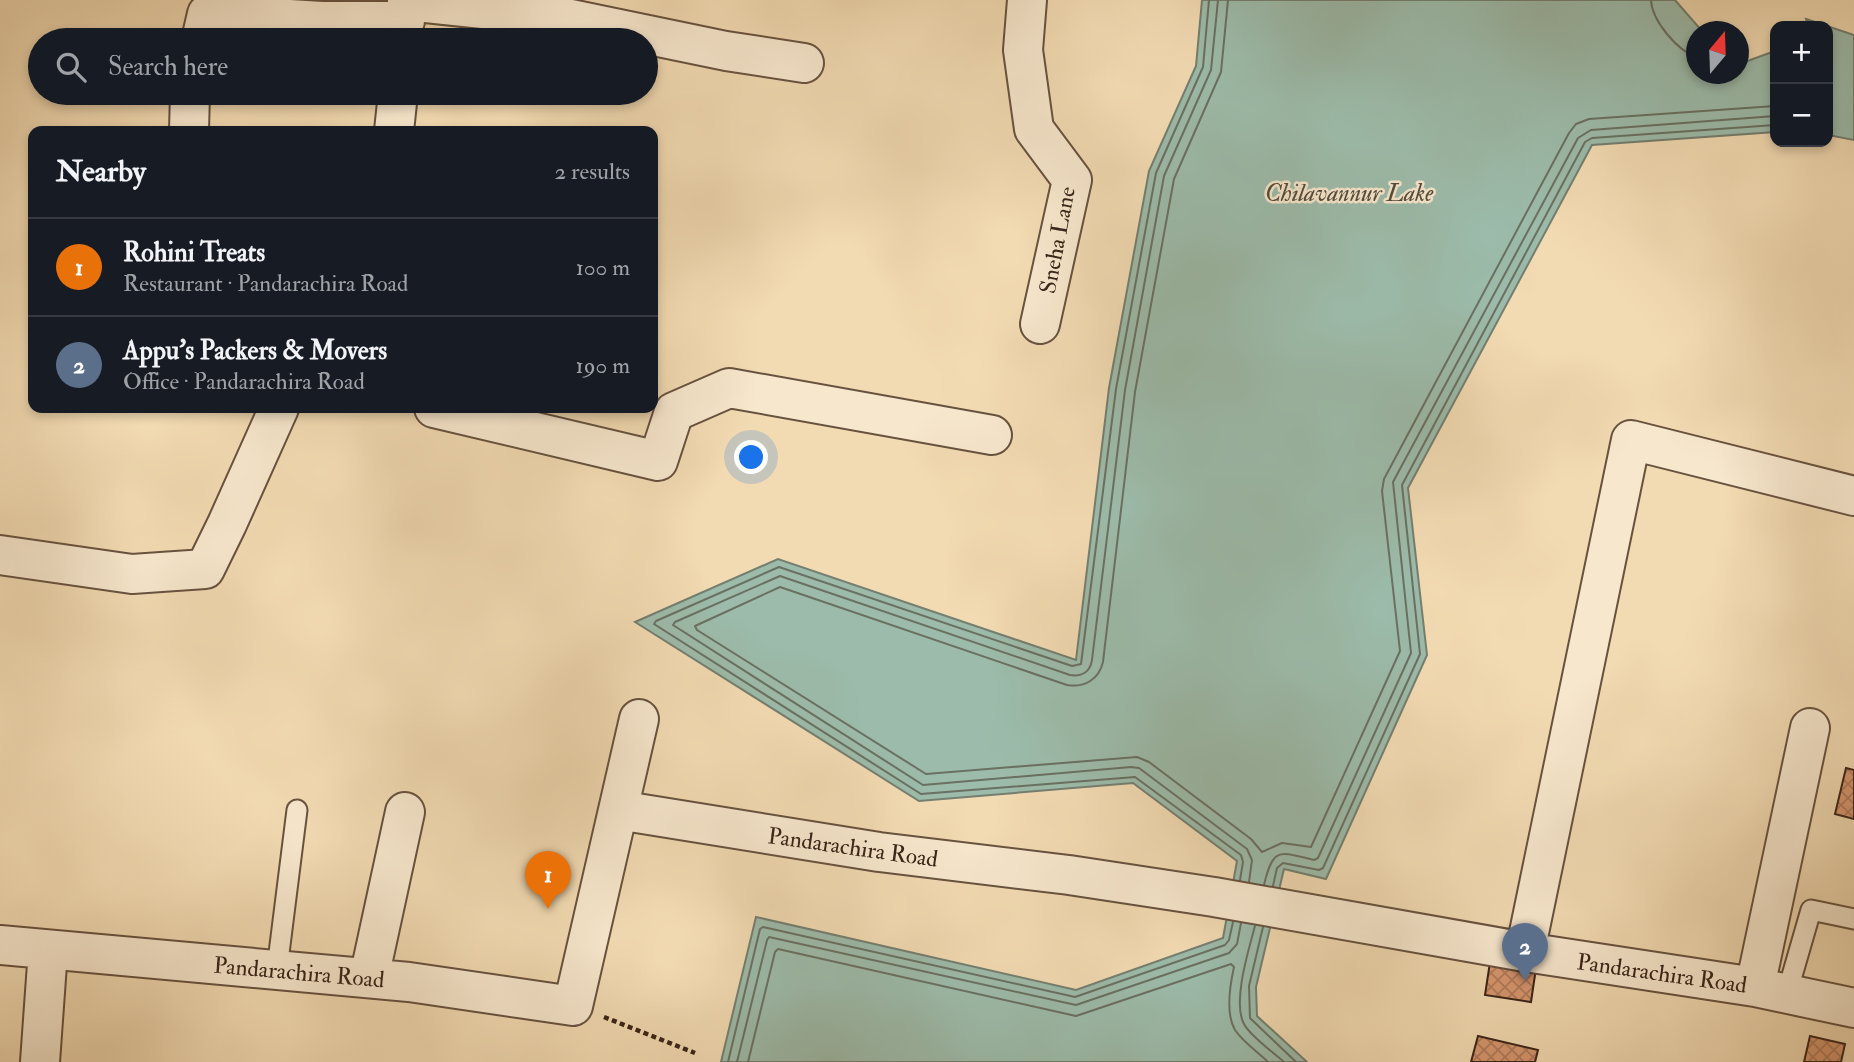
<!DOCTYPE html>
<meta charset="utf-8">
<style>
:root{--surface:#171b24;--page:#20242c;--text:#f1f3f6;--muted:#9ea1a6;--line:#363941;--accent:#1a73e8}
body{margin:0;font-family:"IM FELL Double Pica",serif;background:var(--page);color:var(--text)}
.controls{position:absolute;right:21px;top:21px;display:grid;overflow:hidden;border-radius:14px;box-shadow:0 4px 10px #0003}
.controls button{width:63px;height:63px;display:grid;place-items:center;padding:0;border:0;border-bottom:2px solid var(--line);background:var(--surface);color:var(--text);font:35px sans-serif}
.compass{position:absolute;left:1686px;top:21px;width:63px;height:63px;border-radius:50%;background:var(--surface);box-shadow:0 4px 10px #0003;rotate:19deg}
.you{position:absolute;left:752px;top:458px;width:24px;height:24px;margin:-18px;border:5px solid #fff;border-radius:50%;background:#1a73e8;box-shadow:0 0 0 10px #1a73e833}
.badge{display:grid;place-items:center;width:46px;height:46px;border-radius:50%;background:var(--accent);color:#fff;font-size:23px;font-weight:700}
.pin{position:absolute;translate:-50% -58px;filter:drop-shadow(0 2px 4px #0008)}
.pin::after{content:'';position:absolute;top:37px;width:24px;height:21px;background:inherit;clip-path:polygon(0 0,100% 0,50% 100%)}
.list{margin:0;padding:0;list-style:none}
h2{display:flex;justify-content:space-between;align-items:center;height:91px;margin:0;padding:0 28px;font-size:30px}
h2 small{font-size:23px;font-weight:400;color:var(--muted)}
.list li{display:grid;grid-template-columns:46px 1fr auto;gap:21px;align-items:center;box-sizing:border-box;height:98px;padding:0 28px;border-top:2px solid var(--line)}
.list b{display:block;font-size:26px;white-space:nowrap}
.list p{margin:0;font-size:23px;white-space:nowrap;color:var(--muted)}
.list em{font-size:23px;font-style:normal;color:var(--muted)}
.icon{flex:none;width:38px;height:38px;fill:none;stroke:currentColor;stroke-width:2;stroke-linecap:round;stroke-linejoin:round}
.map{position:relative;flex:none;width:1854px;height:1062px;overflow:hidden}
.search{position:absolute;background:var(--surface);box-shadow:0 4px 10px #0003;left:28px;top:28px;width:630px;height:77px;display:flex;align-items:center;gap:18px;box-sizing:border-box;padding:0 24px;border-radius:38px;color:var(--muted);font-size:26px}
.panel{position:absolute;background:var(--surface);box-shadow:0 4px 10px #0003;left:28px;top:126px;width:630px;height:287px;border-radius:14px}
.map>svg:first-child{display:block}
.water{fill:#9cbbaa;stroke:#747f70;stroke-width:2}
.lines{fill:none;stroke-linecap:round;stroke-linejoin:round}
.shore{stroke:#6a7062;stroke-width:2}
.building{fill:url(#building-cross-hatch);stroke:#392419;stroke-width:2}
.service-casing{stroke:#67523f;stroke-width:23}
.minor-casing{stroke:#67523f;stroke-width:42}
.path{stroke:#392419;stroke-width:4.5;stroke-dasharray:5 3.5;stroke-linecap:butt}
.service{stroke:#f7e7cd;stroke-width:19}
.minor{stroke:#f7e7cd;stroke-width:38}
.labels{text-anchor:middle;stroke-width:5;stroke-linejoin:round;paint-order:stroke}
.street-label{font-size:23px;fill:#392419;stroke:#f7e7cd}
.water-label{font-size:24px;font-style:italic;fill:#524a3d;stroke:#f7e7cd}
</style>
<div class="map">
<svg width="1854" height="1062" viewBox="0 0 1854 1062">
<defs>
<pattern id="building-cross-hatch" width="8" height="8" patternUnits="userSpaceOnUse" patternTransform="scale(1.75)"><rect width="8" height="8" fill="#d6966e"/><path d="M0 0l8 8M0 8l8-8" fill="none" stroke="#af7a5a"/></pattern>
</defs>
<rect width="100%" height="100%" fill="#f2dab2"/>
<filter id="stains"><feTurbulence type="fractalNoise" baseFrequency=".00286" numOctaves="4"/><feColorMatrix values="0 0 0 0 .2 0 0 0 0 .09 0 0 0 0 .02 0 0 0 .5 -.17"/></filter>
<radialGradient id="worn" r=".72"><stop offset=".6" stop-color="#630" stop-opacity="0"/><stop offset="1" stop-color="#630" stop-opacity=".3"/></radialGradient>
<path class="water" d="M1202,0H1675L1702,31L1696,32V74H1738L1739,64L1775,51V132L1592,145L1408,488L1427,655L1326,879L1284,869L1256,987L1257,1016L1307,1062H721L756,917L1076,990L1223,938L1237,861L1133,783L919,801L635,622L778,559L1076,660L1109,388L1149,171L1196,66Z
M1806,19L1854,35V140L1828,135V26H1808Z"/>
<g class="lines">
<path class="shore" d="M1209,0L1203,67L1156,173L1116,389L1081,664L1072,666L779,567L656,621L654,624L921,794L1135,777L1241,855L1243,862L1240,880
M1218,0L1211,70L1164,176L1125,390L1092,660C1090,672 1082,677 1070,675L780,576L675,622L673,625L923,785L1131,767L1139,768L1247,849L1252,860L1249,882
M1228,0L1221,72L1174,179L1135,392L1103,662C1099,679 1085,688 1067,685L780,587L695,626L697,630L926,774L1137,757L1149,762L1251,839L1262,852L1282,843L1311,847L1400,651L1382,491L1384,479L1569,133L1576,124L1589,119L1775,106
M1651,0C1652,21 1677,50 1696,57
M1264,885C1273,846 1280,852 1314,860L1318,858L1411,653L1393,482L1578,138L1591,130L1775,116
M1273,886L1277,868L1283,863L1319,870L1323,868L1420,654L1402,485L1585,142L1592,138L1775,125
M1255,926C1249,949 1232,1002 1244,1024C1250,1036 1273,1052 1284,1062
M1263,927L1249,986L1250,1018L1296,1062
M728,1062L760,929L763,927L1075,997L1225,945L1229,940L1233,922
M737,1062L767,940L769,937L1076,1005L1229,953L1237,944L1241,923
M748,1062L775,952L778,949L1076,1016L1231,964L1234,967C1230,985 1225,1013 1235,1030C1243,1042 1258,1052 1268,1062"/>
</g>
<path class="building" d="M1846,768L1854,770V819L1835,814Z
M1490,962L1536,968L1531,1002L1485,995Z
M1478,1036L1538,1050L1535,1062H1471Z
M1810,1036L1845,1044L1841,1062H1804Z"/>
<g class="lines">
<defs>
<path id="service" d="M277,969L297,810
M1787,993L1811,910L1854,919"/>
<path id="minor" d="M1027,0L1023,50L1034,129L1072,180L1040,324
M407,1L566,18L726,51L804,63
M201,40L207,14L322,21H405
M189,131L190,93
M394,131L398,93
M434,408L658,461L674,412L729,388L992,435
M0,555L132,574L205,569L227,524L279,408
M618,810L879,852L1069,875L1214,897L1525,952L1755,987L1854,1008
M0,945L409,982L573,1006L639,719
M1525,952L1631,440L1854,496
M369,978L405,812
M1755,987L1810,728
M40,1062L48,950"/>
</defs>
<use href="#service" class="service-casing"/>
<use href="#minor" class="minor-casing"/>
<path class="path" d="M604,1017L695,1053"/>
<use href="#service" class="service"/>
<use href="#minor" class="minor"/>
</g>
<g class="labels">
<g class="street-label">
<text transform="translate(1057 240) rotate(-79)" y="8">Sneha Lane</text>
<text transform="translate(853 847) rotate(8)" y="8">Pandarachira Road</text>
<text transform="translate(299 972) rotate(5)" y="8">Pandarachira Road</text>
<text transform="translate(1662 973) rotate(8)" y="8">Pandarachira Road</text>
</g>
<g class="water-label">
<text x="1349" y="201">Chilavannur Lake</text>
</g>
</g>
<rect width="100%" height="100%" filter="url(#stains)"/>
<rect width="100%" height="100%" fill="url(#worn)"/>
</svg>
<div class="controls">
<button>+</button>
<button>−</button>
</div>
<svg class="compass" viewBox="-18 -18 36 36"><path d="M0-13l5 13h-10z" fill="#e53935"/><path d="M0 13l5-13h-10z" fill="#9ea1a6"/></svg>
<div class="you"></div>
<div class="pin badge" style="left:548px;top:909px;background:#e8710a">1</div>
<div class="pin badge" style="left:1525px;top:981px;background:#5c6f8a">2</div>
<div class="search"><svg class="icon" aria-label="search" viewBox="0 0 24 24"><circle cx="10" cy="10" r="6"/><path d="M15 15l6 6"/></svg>Search here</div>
<section class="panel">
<h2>Nearby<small>2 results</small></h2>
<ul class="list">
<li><span class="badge" style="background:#e8710a">1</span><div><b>Rohini Treats</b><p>Restaurant · Pandarachira Road</p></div><em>100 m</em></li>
<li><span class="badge" style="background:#5c6f8a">2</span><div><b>Appu's Packers &amp; Movers</b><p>Office · Pandarachira Road</p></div><em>190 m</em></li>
</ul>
</section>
</div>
